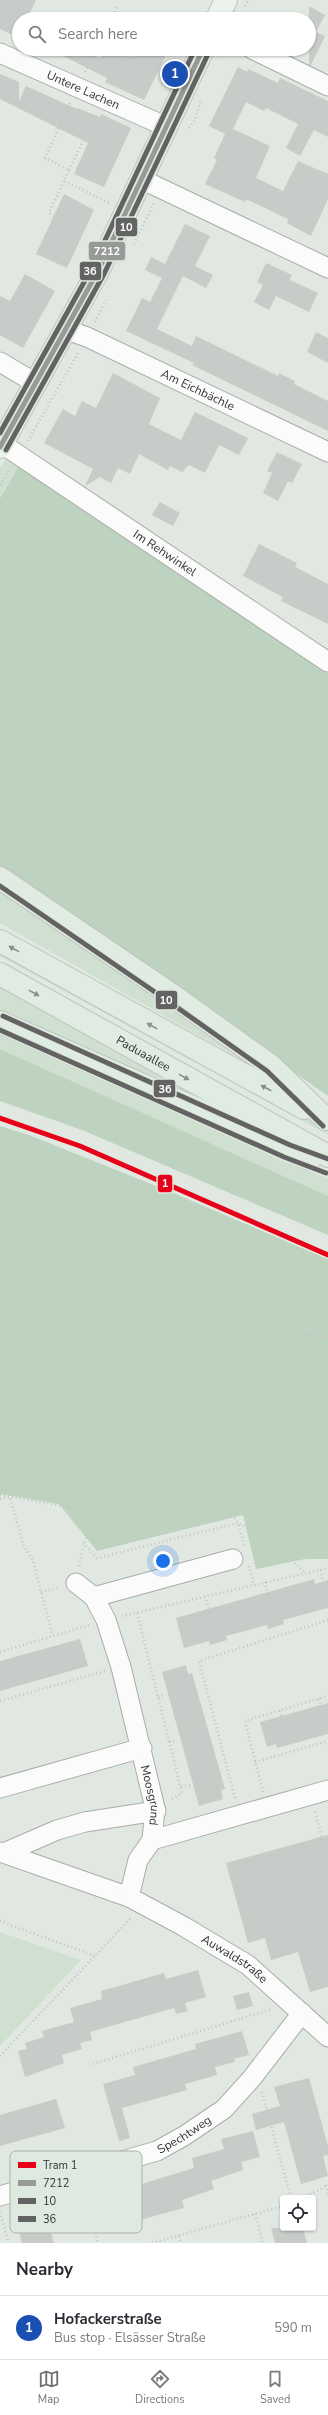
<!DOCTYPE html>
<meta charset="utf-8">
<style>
:root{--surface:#fff;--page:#f2f2f3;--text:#2b2b33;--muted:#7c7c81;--line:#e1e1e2;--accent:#6e736e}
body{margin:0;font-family:"Nunito Sans",sans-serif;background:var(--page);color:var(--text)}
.controls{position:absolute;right:12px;bottom:12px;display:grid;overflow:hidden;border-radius:4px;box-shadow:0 1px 3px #0004}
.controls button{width:36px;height:36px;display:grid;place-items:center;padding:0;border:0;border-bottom:1px solid var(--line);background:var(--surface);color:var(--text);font:20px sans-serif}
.you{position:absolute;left:163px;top:1561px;width:14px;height:14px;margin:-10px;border:3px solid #fff;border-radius:50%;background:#1a73e8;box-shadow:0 0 0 6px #1a73e833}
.badge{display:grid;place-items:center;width:26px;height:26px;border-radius:50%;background:var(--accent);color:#fff;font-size:13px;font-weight:700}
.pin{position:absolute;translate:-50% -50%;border:2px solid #fff;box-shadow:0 1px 4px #0006}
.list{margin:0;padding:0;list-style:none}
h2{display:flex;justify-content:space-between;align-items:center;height:52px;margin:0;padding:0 16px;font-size:17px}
h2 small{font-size:13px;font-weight:400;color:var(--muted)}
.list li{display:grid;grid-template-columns:26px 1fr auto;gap:12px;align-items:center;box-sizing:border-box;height:64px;padding:0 16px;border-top:1px solid var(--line)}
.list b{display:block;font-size:15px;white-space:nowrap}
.list p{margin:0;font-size:13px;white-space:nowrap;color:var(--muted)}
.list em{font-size:13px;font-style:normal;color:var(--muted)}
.icon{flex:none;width:22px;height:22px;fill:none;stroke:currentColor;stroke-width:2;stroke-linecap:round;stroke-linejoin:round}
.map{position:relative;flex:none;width:328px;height:2243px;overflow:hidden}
.search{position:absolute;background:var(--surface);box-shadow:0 1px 3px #0004;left:12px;right:12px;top:12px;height:44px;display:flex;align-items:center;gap:10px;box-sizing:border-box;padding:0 14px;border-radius:22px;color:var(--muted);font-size:15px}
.sheet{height:116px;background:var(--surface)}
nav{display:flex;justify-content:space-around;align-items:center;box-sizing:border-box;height:56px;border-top:1px solid var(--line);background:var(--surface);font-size:11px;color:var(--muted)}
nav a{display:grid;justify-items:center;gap:2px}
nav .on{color:var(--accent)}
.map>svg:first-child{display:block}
.green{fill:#cfe0d0}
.forest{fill:#bed3bf}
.building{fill:#c8ccc8}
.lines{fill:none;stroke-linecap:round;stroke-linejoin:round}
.minor-casing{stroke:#a9ada9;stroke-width:21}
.major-casing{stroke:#c0c2c0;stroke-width:24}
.highway-casing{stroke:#c0c2c0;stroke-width:24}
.path{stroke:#c3c5c4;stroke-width:2.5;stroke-dasharray:1 3;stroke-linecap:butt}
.minor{stroke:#fafbfa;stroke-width:19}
.major{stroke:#ebf2ec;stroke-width:22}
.highway{stroke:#e0ece2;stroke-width:22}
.bus-1-casing{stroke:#deeadf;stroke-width:8}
.bus-2-casing{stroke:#deeadf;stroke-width:8}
.bus-3-casing{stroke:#deeadf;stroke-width:8}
.bus-1{stroke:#989a98;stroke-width:5}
.bus-2{stroke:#646363;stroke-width:5}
.bus-3{stroke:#646363;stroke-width:5}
.tram-1-casing{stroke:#deeadf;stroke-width:8}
.tram-1{stroke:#e8001b;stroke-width:5}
.oneway{fill:#889089}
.labels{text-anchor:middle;stroke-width:4;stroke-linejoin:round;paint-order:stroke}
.street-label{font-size:12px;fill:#303430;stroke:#deeadf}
.key{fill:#deeadf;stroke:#aab3aa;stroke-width:1}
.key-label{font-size:11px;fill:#303430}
.line-badge{stroke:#deeadf;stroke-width:1.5}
.badge-label{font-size:11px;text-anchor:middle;font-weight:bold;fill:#fff}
</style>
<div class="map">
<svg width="328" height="2243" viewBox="0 0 328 2243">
<rect width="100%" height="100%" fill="#e1e7e1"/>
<path class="green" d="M7,459L20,464L0,497V467Z
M0,889L246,1062L0,923Z
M0,948L328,1128V1135L0,956Z
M0,985L194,1095L193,1101L0,1013Z
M0,1031L328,1178V1196L0,1049Z
M0,1932L81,1960L0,2046Z"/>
<path class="forest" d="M20,464L328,670V1096L0,868V498Z
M0,1049L328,1196V1235L82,1130L0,1101Z
M0,1126L29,1135L166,1190L328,1259V1559H305L256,1569L243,1515L97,1551L59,1504L0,1494Z"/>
<path class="building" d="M0,0H36L27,19H19V38L0,29Z
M309,6L325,15L316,32L325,36L311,65H309Z
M49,49H81L100,58L104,49H111L129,57L132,49H169L144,100L105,82L107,78Z
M238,67L247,72L248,69L278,83L280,78L328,101V137L314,130L300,156L286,148L298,124L266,108L264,111L246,102L233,129L270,146L256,178L283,191L298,161L328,174V199L311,236L287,223L288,219L246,199L245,202L205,184L217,160L214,158L225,134L209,126Z
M0,74L19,82V101L26,86L77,109V108L100,117L101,114L131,128L104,187L74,174L88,143L0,99Z
M64,194L94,210L67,268L36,254Z
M185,224L210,236L195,266L213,275L206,288L183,276L157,329L192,346L196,336L278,376L279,373L295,381L294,384L328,401V431L192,365L194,363L126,331L142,298L150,302L162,278L145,270L151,257L165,264Z
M266,263L292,275L290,280L318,293L309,312L276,296L269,310L254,302L263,285L257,282Z
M25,274L55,291L23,348L0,335V296L10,301Z
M316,332L328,338V363L307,352Z
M113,373L160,398L149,424L181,440L195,412L248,438L239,455L219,445L205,473L189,465L182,472L170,466L168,470L139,454L130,474L118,468L111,483L100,477L85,486L93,469L44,443L63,409L75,416L82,401L96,408Z
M277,452L302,464L292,483L288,481L278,501L263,493L272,473L267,471Z
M160,502L180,513L173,526L152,515Z
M259,544L297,563L295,567L328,584V624L281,601L283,597L243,576Z
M314,1579L315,1584L328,1580V1608L283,1620L284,1624L268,1629L267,1625L226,1636L227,1640L210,1645L209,1641L184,1648L176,1618Z
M80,1639L88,1666L0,1691V1661Z
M186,1665L188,1674L192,1673L225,1789L221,1790L223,1799L199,1806L162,1672Z
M328,1703V1734L277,1748L276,1744L267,1747L260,1722Z
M328,1835V1987L310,1992L298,1952L271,1960L265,1938L248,1943L226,1863Z
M198,1970L206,1997L185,2003L188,2011L176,2014L174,2008L90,2032L92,2040L80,2043L82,2049L62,2055L64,2063L25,2077L18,2051L27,2049L25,2043L44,2037L42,2031L74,2022L70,2008L102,1999L101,1991L164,1973L166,1979Z
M249,1992L253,2006L237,2010L233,1996Z
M242,2031L249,2055L234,2059L235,2062L215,2067L217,2075L185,2084L187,2090L122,2108L130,2138L119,2141L103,2084L135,2075L133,2067L196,2049L195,2044Z
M309,2078L328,2146V2155L323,2156L328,2176L301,2184L284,2122L256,2130L252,2114L280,2106L274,2087Z
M56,2099L65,2128L0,2146V2115Z
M253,2131L260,2157L241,2162L243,2170L211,2181L214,2189L182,2200L184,2208L121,2225V2228L108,2232L99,2197L194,2168L192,2158L224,2149L221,2139Z
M44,2209L54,2243H22L15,2218Z
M271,2228H303L307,2243H275Z"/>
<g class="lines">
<defs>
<g id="minor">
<path d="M252,49L328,86"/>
<path id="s1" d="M0,53L167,127"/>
<path d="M143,180L328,268"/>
<path id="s2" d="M67,330L87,337L328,452"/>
<path d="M0,362L37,384"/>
<path id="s3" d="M2,444L328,662"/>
<path id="s4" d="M76,1583L94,1597L106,1620L121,1667L155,1808L152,1840"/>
<path d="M94,1597L233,1559"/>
<path d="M0,1788L142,1748"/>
<path d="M152,1840L328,1790"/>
<path id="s5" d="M0,1852L129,1897L183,1926L248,1965L328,2037"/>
<path d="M4,1853L57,1830L85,1822L156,1811"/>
<path d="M129,1897L138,1860L152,1840"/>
<path id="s6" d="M0,2196L157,2151L184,2136L224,2109L252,2078L302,2013"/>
</g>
<path id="major" d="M217,19L226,0
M0,447L98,271L203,49"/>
<g id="highway">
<path d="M0,878L172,995L271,1066L326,1119"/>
<path d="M0,941L304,1108"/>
<path id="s7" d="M0,974L328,1156"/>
<path d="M0,1022L310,1159"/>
</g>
</defs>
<use href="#minor" class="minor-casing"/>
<use href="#major" class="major-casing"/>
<use href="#highway" class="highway-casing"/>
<path class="path" d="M245,6L248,0
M111,19L117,7
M222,56L226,49
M85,72L96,49
M70,103L45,158L69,170L64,181L110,203
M189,128L195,120L201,100
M69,170L83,141
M54,216L49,213L64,181
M134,244L154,203
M95,322L106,300
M28,441L78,353
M0,485L9,470
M270,786L272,800L256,824L200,888L183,898L169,899L159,894L149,881C150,872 150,856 154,848C180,805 229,804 270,786Z
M270,786L328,695
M262,813L309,875L328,888
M0,1239L84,1260L162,1300L235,1344L328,1371
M307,1334L328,1338
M172,1425L238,1523L273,1541L305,1573
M0,1495L99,1512
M0,1499L10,1497L24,1547L32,1558L53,1636
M83,1543L97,1558L238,1523L244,1545
M79,1566C84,1536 94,1517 116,1495L235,1344L307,1334L328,1326
M249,1566L254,1585
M321,1570L323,1582
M265,1582L268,1597
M41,1592L59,1588
M205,1596L210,1613
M137,1613L182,1793L170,1800
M122,1616L328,1568
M0,1652L90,1625
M158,1697L164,1695
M319,1699L322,1707
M0,1701L105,1671
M280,1711L282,1718
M169,1742L177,1740
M255,1762L328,1741
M181,1787L190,1785
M263,1792L245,1721L328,1696
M235,1798L199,1661L328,1620
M315,1812L328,1860
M0,1921L95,1956
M0,2056L131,1918
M93,2064L272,2009
M262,2092L291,2198
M326,2185L328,2194
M84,2190L98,2243
M303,2198L328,2185
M0,2212L9,2243
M255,2214L263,2243
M179,2236L180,2243
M152,2243L283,2206"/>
<use href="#minor" class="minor"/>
<use href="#major" class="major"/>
<use href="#highway" class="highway"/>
<defs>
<path id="bus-1" d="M0,447L98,271L203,49"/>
<path id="bus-2" d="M6,450L104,274L209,52
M0,886L168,1001L267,1071L323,1126
M0,1030L284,1157L326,1173"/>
<path id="bus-3" d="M0,433L92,268L195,49
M3,1016L290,1145L328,1159"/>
</defs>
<use href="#bus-1" class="bus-1-casing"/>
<use href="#bus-2" class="bus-2-casing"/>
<use href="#bus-3" class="bus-3-casing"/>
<use href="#bus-1" class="bus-1"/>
<use href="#bus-2" class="bus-2"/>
<use href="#bus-3" class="bus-3"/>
<defs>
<path id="tram-1" d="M0,1118L80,1146L328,1255"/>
</defs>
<use href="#tram-1" class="tram-1-casing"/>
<use href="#tram-1" class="tram-1"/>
</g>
<defs><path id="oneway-solid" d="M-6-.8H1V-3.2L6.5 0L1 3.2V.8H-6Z"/></defs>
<g class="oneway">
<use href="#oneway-solid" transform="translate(14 949) rotate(-151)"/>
<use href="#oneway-solid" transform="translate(34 993) rotate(29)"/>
<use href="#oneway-solid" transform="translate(152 1026) rotate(-151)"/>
<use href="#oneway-solid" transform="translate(184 1077) rotate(29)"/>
<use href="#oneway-solid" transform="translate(266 1088) rotate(-152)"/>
</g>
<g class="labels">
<g class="street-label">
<text dy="4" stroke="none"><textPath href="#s1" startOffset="91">Untere Lachen</textPath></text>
<text dy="4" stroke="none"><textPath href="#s2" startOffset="144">Am Eichbächle</textPath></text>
<text dy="4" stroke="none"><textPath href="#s3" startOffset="196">Im Rehwinkel</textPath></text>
<text dy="4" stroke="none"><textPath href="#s7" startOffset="164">Paduaallee</textPath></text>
<text dy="4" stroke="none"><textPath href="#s4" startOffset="230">Moosgrund</textPath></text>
<text dy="4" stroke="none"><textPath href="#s5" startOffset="259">Auwaldstraße</textPath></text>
<text dy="4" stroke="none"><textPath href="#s6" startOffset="195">Spechtweg</textPath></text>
</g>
</g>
<rect x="10" y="2151" width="132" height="82" rx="6" class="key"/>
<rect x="18" y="2162" width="18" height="6" fill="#e8001b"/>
<rect x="18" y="2180" width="18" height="6" fill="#989a98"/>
<rect x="18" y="2198" width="18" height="6" fill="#646363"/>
<rect x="18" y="2216" width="18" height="6" fill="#646363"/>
<g class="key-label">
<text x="43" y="2169">Tram 1</text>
<text x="43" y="2187">7212</text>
<text x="43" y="2205">10</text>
<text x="43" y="2223">36</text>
</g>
<g class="line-badge">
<rect x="115" y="217" width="23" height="20" rx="4" fill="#646363"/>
<rect x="88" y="241" width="38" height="20" rx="4" fill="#989a98"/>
<rect x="79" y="261" width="23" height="20" rx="4" fill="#646363"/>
<rect x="155" y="990" width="23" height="20" rx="4" fill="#646363"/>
<rect x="153" y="1079" width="23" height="19" rx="4" fill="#646363"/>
<rect x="157" y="1174" width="16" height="19" rx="4" fill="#e8001b"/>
</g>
<g class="badge-label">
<text x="126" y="231">10</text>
<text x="107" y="255">7212</text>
<text x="90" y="275">36</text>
<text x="166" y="1004">10</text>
<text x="165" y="1093">36</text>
<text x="165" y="1187">1</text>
</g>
</svg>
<div class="controls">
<button><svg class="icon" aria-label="locate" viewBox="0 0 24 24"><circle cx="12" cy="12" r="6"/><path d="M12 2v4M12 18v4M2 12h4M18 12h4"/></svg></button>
</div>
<div class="you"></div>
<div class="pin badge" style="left:175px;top:74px;background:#1a4fb4">1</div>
<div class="search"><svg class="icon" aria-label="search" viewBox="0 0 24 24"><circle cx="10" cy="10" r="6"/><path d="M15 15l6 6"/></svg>Search here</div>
</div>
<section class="sheet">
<h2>Nearby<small></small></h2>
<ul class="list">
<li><span class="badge" style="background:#1a4fb4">1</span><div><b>Hofackerstraße</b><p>Bus stop · Elsässer Straße</p></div><em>590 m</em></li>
</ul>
</section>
<nav>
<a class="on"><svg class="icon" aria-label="map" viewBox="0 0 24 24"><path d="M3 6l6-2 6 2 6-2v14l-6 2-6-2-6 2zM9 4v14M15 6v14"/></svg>Map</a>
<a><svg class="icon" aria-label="directions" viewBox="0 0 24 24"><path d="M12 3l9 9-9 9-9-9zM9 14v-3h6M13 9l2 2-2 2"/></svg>Directions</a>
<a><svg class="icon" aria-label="saved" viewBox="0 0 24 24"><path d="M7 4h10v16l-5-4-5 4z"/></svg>Saved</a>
</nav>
